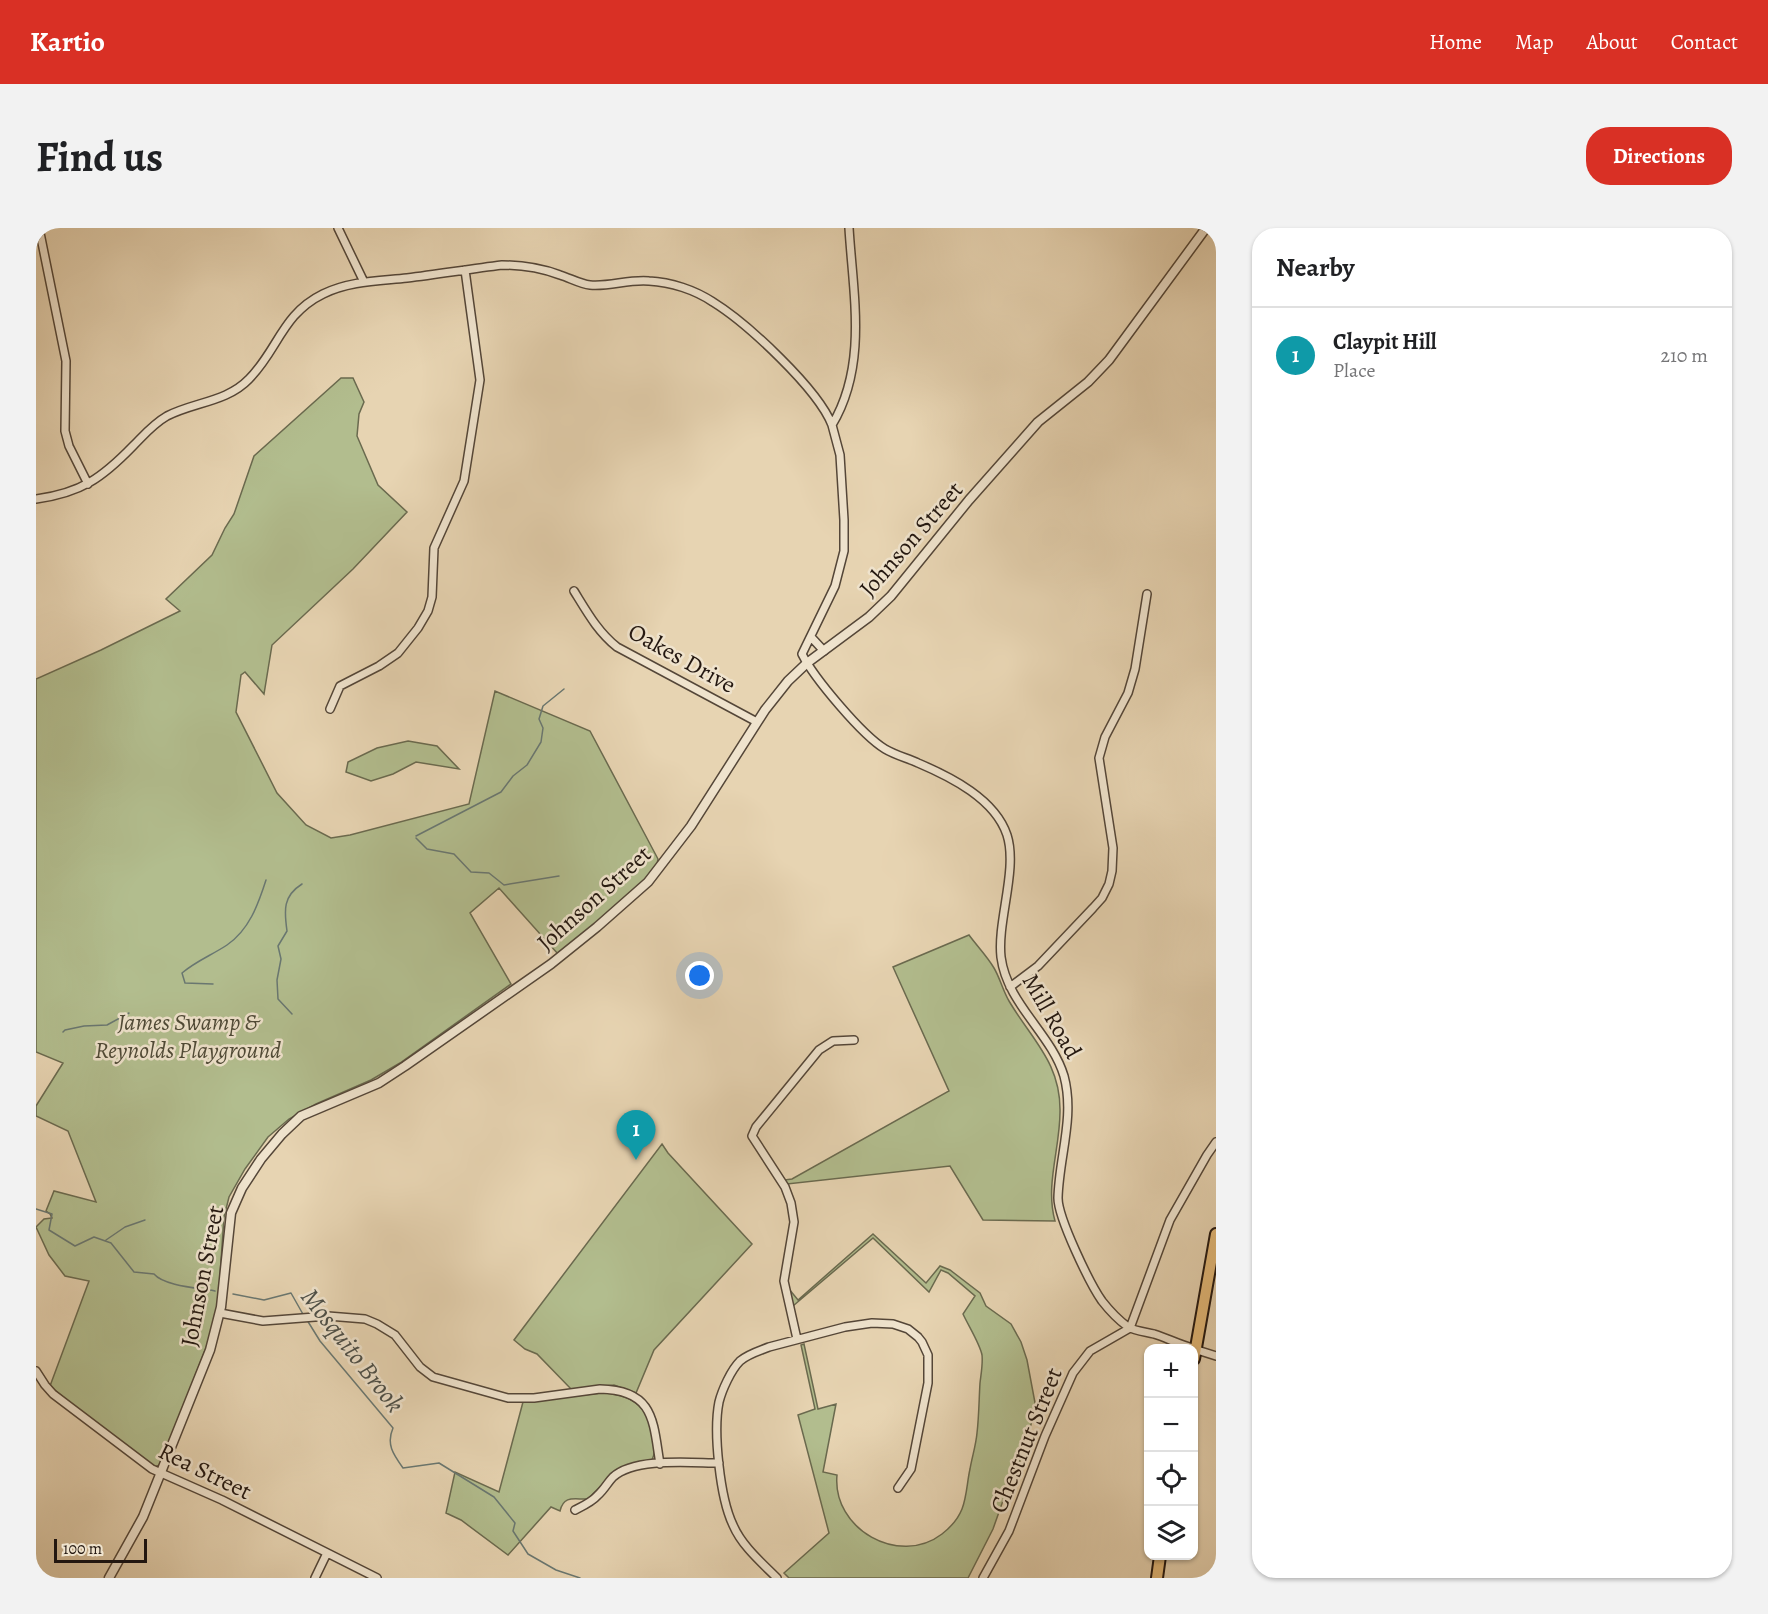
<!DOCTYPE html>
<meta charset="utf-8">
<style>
:root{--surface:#fff;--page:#f2f2f2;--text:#202124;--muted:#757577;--line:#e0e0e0;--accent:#d93025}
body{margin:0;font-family:Alegreya,serif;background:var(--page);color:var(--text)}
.controls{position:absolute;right:18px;bottom:18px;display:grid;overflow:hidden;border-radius:12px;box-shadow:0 2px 4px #0004}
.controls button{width:54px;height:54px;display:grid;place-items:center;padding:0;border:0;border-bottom:2px solid var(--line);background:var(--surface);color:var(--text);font:30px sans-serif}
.scale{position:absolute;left:18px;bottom:15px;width:93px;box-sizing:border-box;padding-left:6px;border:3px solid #231710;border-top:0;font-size:16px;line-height:21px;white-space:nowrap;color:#231710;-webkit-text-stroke:4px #efe3cd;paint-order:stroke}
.you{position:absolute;left:664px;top:748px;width:21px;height:21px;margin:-15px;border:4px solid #fff;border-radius:50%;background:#1a73e8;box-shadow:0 0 0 9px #1a73e833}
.badge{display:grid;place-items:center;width:39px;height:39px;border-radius:50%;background:var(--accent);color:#fff;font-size:20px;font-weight:700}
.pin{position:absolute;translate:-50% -50px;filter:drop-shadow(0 2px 3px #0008)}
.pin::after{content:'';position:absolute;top:32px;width:21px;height:18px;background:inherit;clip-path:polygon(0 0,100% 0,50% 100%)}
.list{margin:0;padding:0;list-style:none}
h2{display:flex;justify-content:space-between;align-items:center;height:78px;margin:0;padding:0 24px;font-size:26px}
h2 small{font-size:20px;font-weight:400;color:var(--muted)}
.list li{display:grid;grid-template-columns:39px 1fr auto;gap:18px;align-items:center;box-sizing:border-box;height:96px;padding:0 24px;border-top:2px solid var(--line)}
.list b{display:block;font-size:22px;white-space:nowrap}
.list p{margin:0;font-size:20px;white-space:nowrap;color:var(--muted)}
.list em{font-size:20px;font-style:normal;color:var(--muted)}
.icon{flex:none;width:33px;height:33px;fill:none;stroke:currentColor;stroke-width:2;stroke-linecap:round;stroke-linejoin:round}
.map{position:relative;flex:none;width:1180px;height:1350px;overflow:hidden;border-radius:24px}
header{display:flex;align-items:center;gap:36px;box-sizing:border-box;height:84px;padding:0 30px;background:var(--accent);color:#fff}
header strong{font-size:28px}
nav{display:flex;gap:33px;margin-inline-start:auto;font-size:21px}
.intro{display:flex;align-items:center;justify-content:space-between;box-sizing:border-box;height:144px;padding:0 36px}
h1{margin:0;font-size:42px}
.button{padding:15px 27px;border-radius:24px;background:var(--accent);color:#fff;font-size:21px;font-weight:700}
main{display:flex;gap:36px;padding:0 36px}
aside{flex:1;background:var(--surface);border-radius:24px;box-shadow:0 2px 4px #0004}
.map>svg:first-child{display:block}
.green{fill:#b2bd8e;stroke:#6a6a4f;stroke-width:1.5}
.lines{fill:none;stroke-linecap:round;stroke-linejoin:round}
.stream{stroke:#697771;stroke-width:1.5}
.minor-casing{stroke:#544638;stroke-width:10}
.tertiary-casing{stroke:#544638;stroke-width:11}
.trunk-casing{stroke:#231710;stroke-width:14}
.minor{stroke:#efe3cd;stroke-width:7}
.tertiary{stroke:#efe3cd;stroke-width:8}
.trunk{stroke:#e4ba79;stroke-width:10}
.labels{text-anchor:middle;stroke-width:5;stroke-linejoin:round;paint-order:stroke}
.street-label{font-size:24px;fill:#231710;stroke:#efe3cd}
.park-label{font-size:24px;font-style:italic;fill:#4e4936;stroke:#efe3cd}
.water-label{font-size:26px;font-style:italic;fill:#4c4f48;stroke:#efe3cd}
</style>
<header>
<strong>Kartio</strong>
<nav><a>Home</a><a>Map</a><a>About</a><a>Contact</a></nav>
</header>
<div class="intro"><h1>Find us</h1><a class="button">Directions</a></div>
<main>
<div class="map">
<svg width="1180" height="1350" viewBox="0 0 1180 1350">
<rect width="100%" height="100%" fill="#e7d4b2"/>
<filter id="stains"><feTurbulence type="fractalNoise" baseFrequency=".00333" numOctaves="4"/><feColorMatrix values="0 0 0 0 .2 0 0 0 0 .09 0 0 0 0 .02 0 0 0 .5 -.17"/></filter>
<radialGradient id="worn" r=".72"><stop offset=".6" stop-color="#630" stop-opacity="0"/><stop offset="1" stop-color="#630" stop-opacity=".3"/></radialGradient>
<path class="green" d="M305,150H317L328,174L323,186L321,208L342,257L371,284L317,341L236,417L228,466L209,444L205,447L200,484L241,565L270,597L295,610L314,607L433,576L459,463L554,503L622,631L620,642L610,654L522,726L463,660L434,685L475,756L364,835L335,852L280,876L253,891L232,909L209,941L193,969L188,989L182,1077L173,1112L126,1233L124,1237L118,1239L39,1179L14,1158L53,1053L29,1048L13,1027L0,999L8,991L16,990L14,986L10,983L18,963L60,974L32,903L0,888V878L27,835L0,824V451L65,422L144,383L130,371L176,327L189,300L198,286L218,228Z
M372,513L401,518L423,541L380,534L357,546L335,553L310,544L312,534L341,520Z
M933,707C941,718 951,728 958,740C964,750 967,763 973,773C996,812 1025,835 1024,884C1024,921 1009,957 1019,993L947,992L914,938L751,956L748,952L756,951L913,863L857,739Z
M626,916L632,925L716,1016L618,1122L600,1165L578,1157L536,1162L501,1126L489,1121L478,1112Z
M837,1006L890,1055L904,1038L914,1042L944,1065L950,1078L975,1096L985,1114L991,1132L1000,1180L979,1249L969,1267L957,1301L932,1350H753L748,1345L793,1305L762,1187L779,1181L765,1117L768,1116L782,1181L800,1176L787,1244L801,1247C796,1301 863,1339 906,1306C915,1299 922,1291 926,1281C931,1268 931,1254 934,1241C936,1229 940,1217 941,1205C943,1188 943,1171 944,1155C945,1146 947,1136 946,1127C944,1116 932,1097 927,1086L939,1068L912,1045L905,1042L893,1064L837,1010L757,1078L753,1061L762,1072Z
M565,1165C594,1165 614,1179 617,1209C618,1217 620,1224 616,1232L588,1238L579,1243L552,1271C540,1272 528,1266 524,1283L515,1279L472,1327L425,1292L410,1285L419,1244L463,1264L487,1174Z"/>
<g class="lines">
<path class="stream" d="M380,608L465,564L477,548L491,537L505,514L507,500L503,491L507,478L528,461
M380,610L391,621L418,626L435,644L453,645L468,657L523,648
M177,756L149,755L146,745C160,733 176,727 191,717C213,702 222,677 230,652
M256,786L242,771L241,752L245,731L242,718L251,703C248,682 247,668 266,656
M27,804L29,802L48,798L71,797L93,785
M0,981L16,986L13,1002L39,1018L58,1009L75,1015L98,1044L118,1046C128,1058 163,1060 179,1063
M70,1012L89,999L109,992
M197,1066L228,1072L255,1065L268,1088
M271,1092L284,1113L357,1200C350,1216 357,1226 367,1240L403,1235L458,1269L479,1295L477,1303L492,1326L520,1342L544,1350"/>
<defs>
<path id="minor" d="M3,0L30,133L29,203L33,218L52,256
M302,0L328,54
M813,0C817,66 832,137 796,197L804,227L808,292V323L799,358L766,426C778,450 826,507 849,521C859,527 871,530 882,535C915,549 959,571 971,607C982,641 961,693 965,729C971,776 1015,805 1028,848C1039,889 1023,929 1022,970C1022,990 1054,1056 1066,1073C1073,1082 1084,1093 1092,1099C1099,1103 1110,1104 1118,1106C1131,1110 1144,1117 1157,1120
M0,271C45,265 66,250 97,218C108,207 117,196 131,188C158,174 191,174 213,151C242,122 246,86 287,66C313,53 343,53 371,50C403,46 434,41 466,37C486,37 505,40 524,47C534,50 544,56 554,57C573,59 593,51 613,53C635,54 659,62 677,74C711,95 782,161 796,197
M538,363C551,384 562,404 581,419L721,494
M775,409L788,423
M294,481L304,458L343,438L362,425L382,400L392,383L396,369L398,320L428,253L444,152L429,42
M974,759L1002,738L1057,680L1066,670L1073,656L1076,643L1077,620L1063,530L1069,509L1092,465L1099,441L1111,366
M184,1085L227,1093L292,1088L329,1091L341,1096L359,1107L384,1139L397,1149L472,1170H498L564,1161C619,1162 617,1194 624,1236
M761,1111L748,1053L758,994L755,975L749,959L716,908L720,899L783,822L797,813L818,812
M1158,1121L1180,1128
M0,1143L9,1157L17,1166L116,1241L186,1272L341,1350
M539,1282C547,1278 556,1274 562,1267C568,1262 572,1254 577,1249C599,1229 656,1235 683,1235
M279,1350L291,1325
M741,1350C725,1334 706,1318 697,1297C684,1270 677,1204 683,1174C686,1162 695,1142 704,1133C712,1126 723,1123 733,1119L809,1099L836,1095L857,1096L872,1101L882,1109L886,1114L892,1127V1155L875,1241L862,1260
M947,1350L973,1303L1009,1208L1037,1145L1054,1123L1094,1100L1134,992L1171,927L1180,914"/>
<path id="tertiary" d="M73,1350L107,1289L174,1122L185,1079L195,985L206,960L225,931L246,906L265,888L343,855L369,838L515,736L561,699L612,654L655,598L729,482L752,453L771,435L833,389L855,368L933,272L1002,194L1052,154L1073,132L1170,0"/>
<path id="trunk" d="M1158,1131L1180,1006
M1121,1350L1124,1328"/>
</defs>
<use href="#minor" class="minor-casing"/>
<use href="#tertiary" class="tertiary-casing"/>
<use href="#trunk" class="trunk-casing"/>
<use href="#minor" class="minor"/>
<use href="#tertiary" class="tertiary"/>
<use href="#trunk" class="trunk"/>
</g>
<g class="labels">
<g class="street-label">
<text transform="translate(875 311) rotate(-49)" y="8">Johnson Street</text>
<text transform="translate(646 430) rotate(29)" y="8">Oakes Drive</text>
<text transform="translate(558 670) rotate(-42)" y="8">Johnson Street</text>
<text transform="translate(1016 788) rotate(60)" y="8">Mill Road</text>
<text transform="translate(166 1048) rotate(-79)" y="8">Johnson Street</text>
<text transform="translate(990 1212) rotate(-68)" y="8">Chestnut Street</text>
<text transform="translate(169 1243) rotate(26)" y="8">Rea Street</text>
</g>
<g class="park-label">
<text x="152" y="802">James Swamp &amp;<tspan x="152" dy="28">Reynolds Playground</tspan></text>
</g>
<g class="water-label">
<text transform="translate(317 1122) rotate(52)" y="9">Mosquito Brook</text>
</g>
</g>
<rect width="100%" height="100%" filter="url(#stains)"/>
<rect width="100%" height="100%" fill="url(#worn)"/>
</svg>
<div class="controls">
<button>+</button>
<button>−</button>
<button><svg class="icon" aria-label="locate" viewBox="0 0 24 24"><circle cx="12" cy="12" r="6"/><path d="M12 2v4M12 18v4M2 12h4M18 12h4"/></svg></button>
<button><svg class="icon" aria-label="layers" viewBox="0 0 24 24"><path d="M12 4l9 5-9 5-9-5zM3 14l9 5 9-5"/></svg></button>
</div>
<div class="scale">100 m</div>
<div class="you"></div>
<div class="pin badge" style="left:600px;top:932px;background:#0f9aa8">1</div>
</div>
<aside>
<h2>Nearby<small></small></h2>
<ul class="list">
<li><span class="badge" style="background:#0f9aa8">1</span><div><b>Claypit Hill</b><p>Place</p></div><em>210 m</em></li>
</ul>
</aside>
</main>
